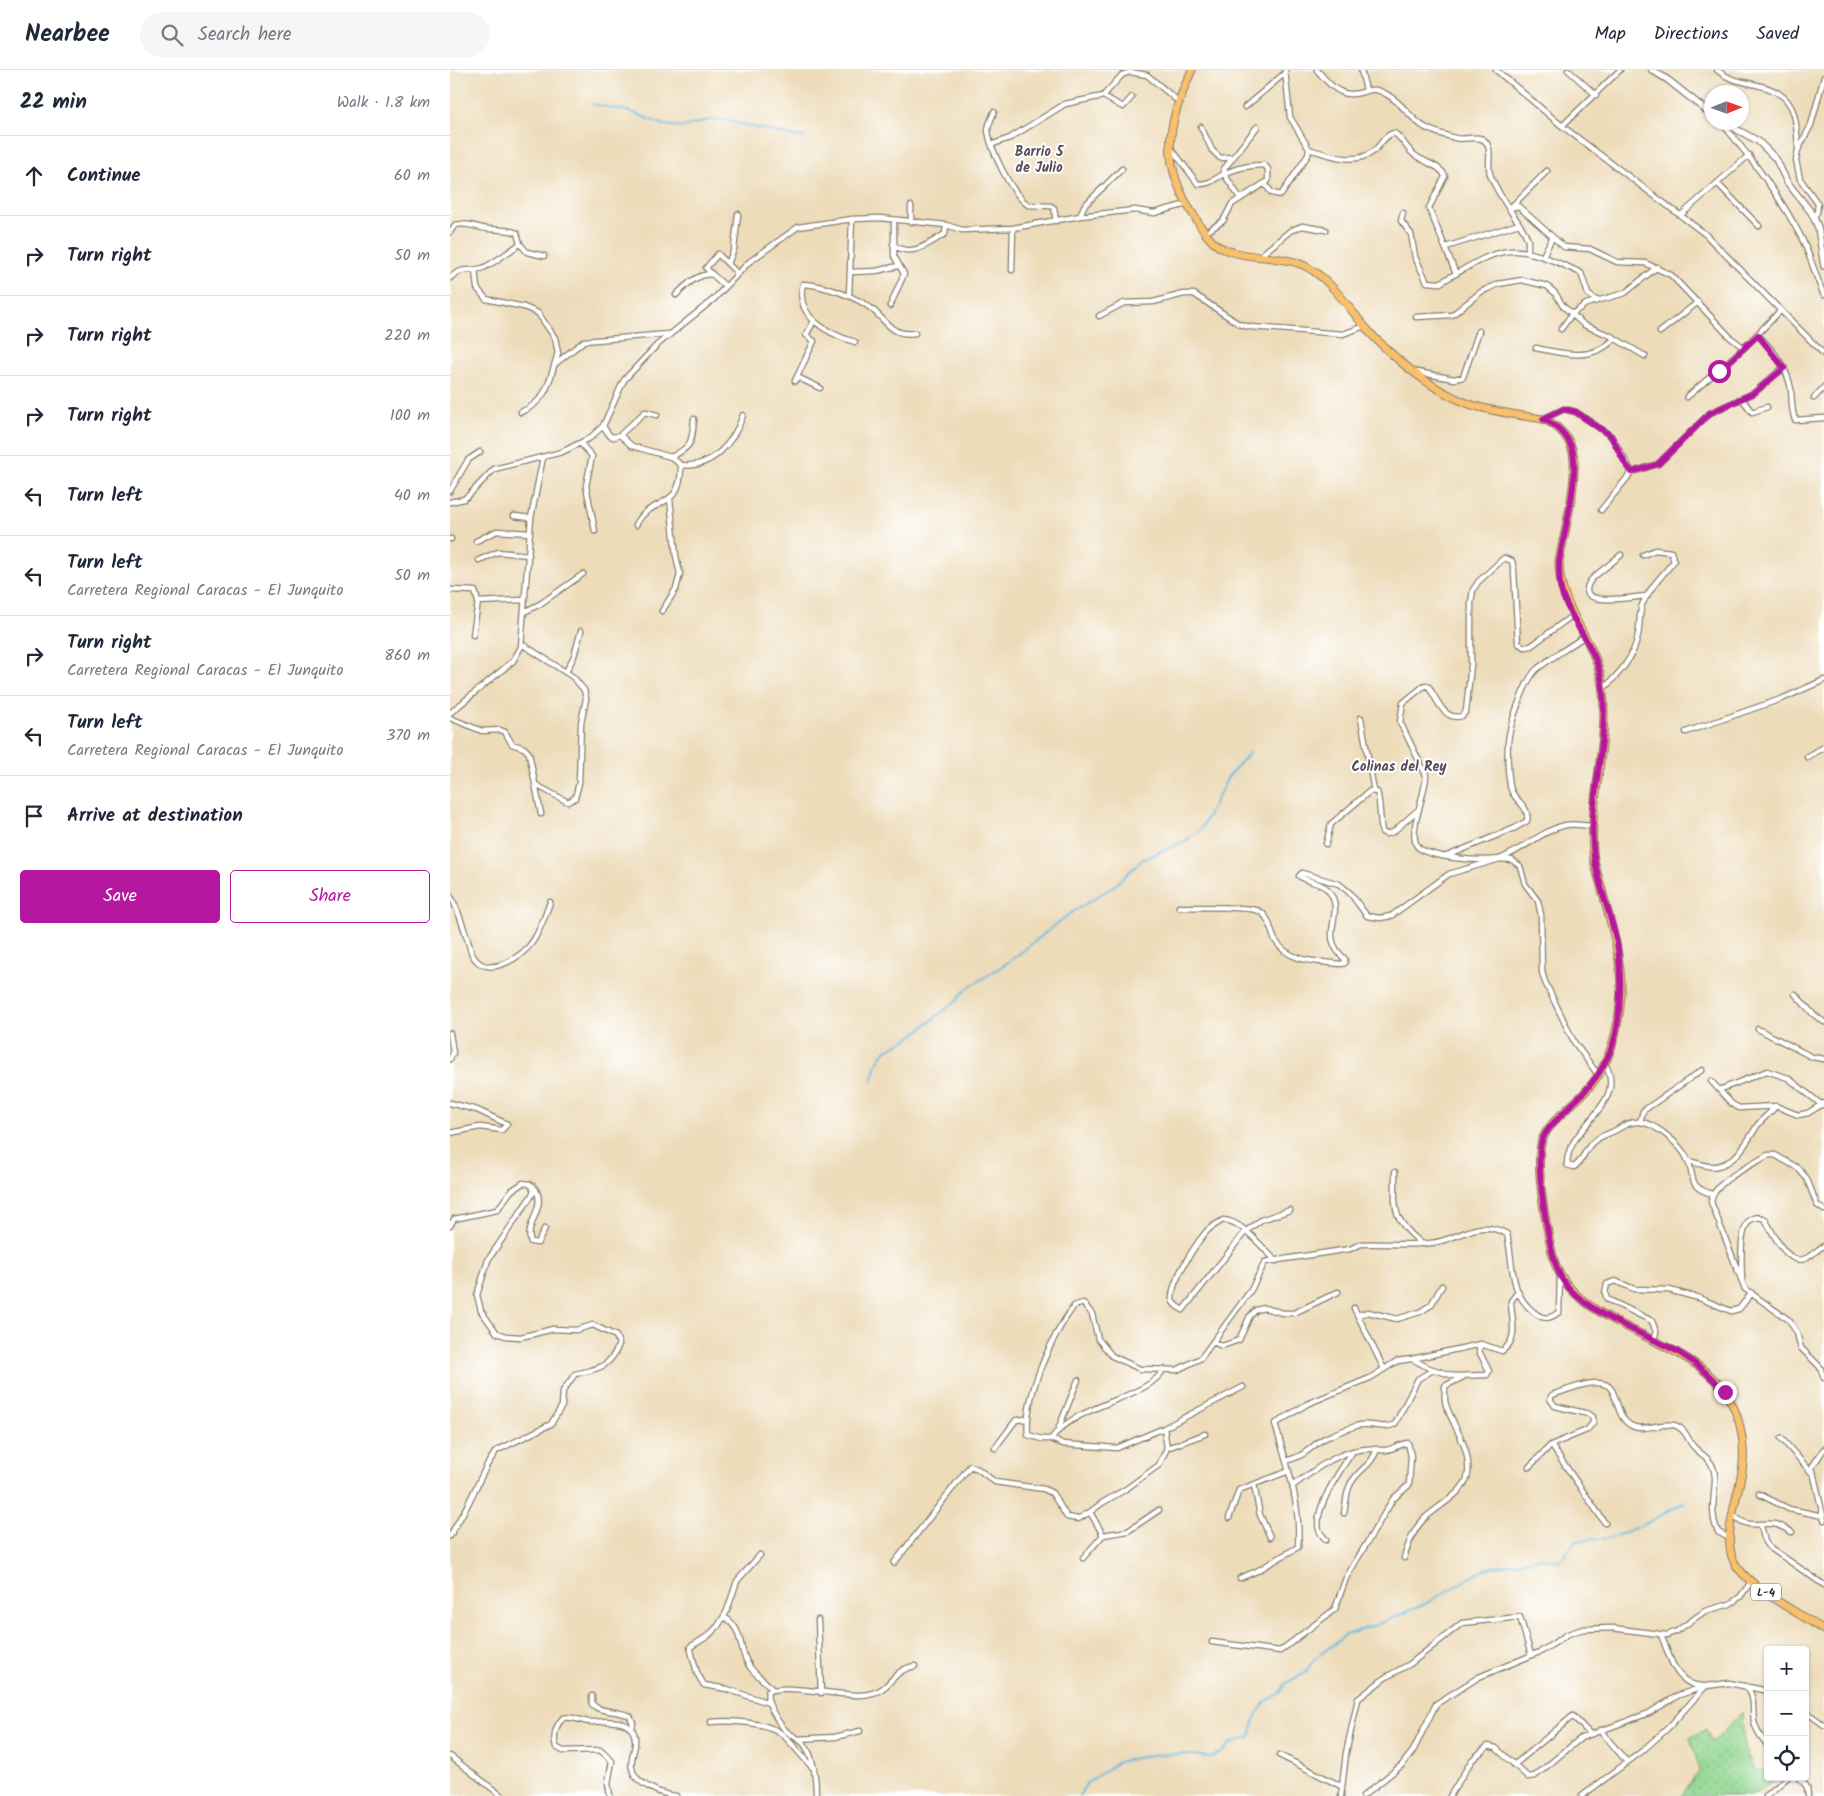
<!DOCTYPE html>
<meta charset="utf-8">
<style>
:root{--surface:#fff;--page:#f6f6f7;--text:#1f2937;--muted:#747a83;--line:#e0e1e3;--accent:#b5179e}
body{margin:0;font-family:Kalam,sans-serif;background:var(--page);color:var(--text)}
.controls{position:absolute;right:15px;bottom:15px;display:grid;overflow:hidden;border-radius:5px;box-shadow:0 1px 4px #0004}
.controls button{width:45px;height:45px;display:grid;place-items:center;padding:0;border:0;border-bottom:1px solid var(--line);background:var(--surface);color:var(--text);font:25px sans-serif}
.compass{position:absolute;left:1254px;top:15px;width:45px;height:45px;border-radius:50%;background:var(--surface);box-shadow:0 1px 4px #0004;rotate:89deg}
.stop{position:absolute;width:15px;height:15px;margin:-11px;border:4px solid #b5179e;border-radius:50%;background:#fff}
.stop.end{background:#b5179e;border-color:#fff;box-shadow:0 1px 5px #0008}
.list{margin:0;padding:0;list-style:none}
h2{display:flex;justify-content:space-between;align-items:center;height:65px;margin:0;padding:0 20px;font-size:21px}
h2 small{font-size:16px;font-weight:400;color:var(--muted)}
.list li{display:grid;grid-template-columns:32px 1fr auto;gap:15px;align-items:center;box-sizing:border-box;height:80px;padding:0 20px;border-top:1px solid var(--line)}
.list b{display:block;font-size:19px;white-space:nowrap}
.list p{margin:0;font-size:16px;white-space:nowrap;color:var(--muted)}
.list em{font-size:16px;font-style:normal;color:var(--muted)}
.actions{display:flex;gap:10px;padding:15px 20px}
.actions a{flex:1;padding:11px 0;border:1px solid var(--accent);border-radius:5px;text-align:center;font-size:18px;color:var(--accent)}
.actions .main{background:var(--accent);color:#fff}
.icon{flex:none;width:28px;height:28px;fill:none;stroke:currentColor;stroke-width:2;stroke-linecap:round;stroke-linejoin:round}
.map{position:relative;flex:none;width:1374px;height:1726px;overflow:hidden}
header{display:flex;align-items:center;gap:30px;box-sizing:border-box;height:70px;padding:0 25px;background:var(--surface);border-bottom:1px solid var(--line)}
header strong{font-size:24px}
nav{display:flex;gap:28px;margin-inline-start:auto;font-size:18px}
.search{width:350px;height:45px;background:var(--page);display:flex;align-items:center;gap:12px;box-sizing:border-box;padding:0 18px;border-radius:28px;color:var(--muted);font-size:19px}
main{display:flex}
aside{flex:1;background:var(--surface)}
.map>svg:first-child{display:block}
.grass{fill:url(#grass-dots);stroke:#567956}
.lines{fill:none;stroke-linecap:round;stroke-linejoin:round}
.stream{stroke:#64b8e0;stroke-width:2}
.minor-casing{stroke:#847c6a;stroke-width:7}
.tertiary-casing{stroke:#847c6a;stroke-width:8}
.primary-casing{stroke:#847c6a;stroke-width:9}
.minor{stroke:#fff;stroke-width:4.5}
.tertiary{stroke:#fff;stroke-width:5.5}
.primary{stroke:#f8bf6c;stroke-width:7}
.route{stroke:#b5179e;stroke-width:6}
.labels{text-anchor:middle;stroke-width:4;stroke-linejoin:round;paint-order:stroke}
.shield{fill:#fff;stroke:#606060;stroke-width:1}
.shield-label{font-size:11px;font-weight:bold;fill:#1c1c1c}
.neighbourhood-label{font-size:14px;font-weight:bold;fill:#584d5b;stroke:#fff}
</style>
<header>
<strong>Nearbee</strong>
<div class="search"><svg class="icon" aria-label="search" viewBox="0 0 24 24"><circle cx="10" cy="10" r="6"/><path d="M15 15l6 6"/></svg>Search here</div>
<nav><a>Map</a><a>Directions</a><a>Saved</a></nav>
</header>
<main>
<aside>
<h2>22 min<small>Walk · 1.8 km</small></h2>
<ul class="list">
<li><svg class="icon" aria-label="ahead" viewBox="0 0 24 24"><path d="M12 20V5M6 11l6-6 6 6"/></svg><div><b>Continue</b></div><em>60 m</em></li>
<li><svg class="icon" aria-label="right" viewBox="0 0 24 24"><path d="M7 20v-9h11M14 6l5 5-5 5"/></svg><div><b>Turn right</b></div><em>50 m</em></li>
<li><svg class="icon" aria-label="right" viewBox="0 0 24 24"><path d="M7 20v-9h11M14 6l5 5-5 5"/></svg><div><b>Turn right</b></div><em>220 m</em></li>
<li><svg class="icon" aria-label="right" viewBox="0 0 24 24"><path d="M7 20v-9h11M14 6l5 5-5 5"/></svg><div><b>Turn right</b></div><em>100 m</em></li>
<li><svg class="icon" aria-label="left" viewBox="0 0 24 24"><path d="M17 20v-9H6M10 6l-5 5 5 5"/></svg><div><b>Turn left</b></div><em>40 m</em></li>
<li><svg class="icon" aria-label="left" viewBox="0 0 24 24"><path d="M17 20v-9H6M10 6l-5 5 5 5"/></svg><div><b>Turn left</b><p>Carretera Regional Caracas - El Junquito</p></div><em>50 m</em></li>
<li><svg class="icon" aria-label="right" viewBox="0 0 24 24"><path d="M7 20v-9h11M14 6l5 5-5 5"/></svg><div><b>Turn right</b><p>Carretera Regional Caracas - El Junquito</p></div><em>860 m</em></li>
<li><svg class="icon" aria-label="left" viewBox="0 0 24 24"><path d="M17 20v-9H6M10 6l-5 5 5 5"/></svg><div><b>Turn left</b><p>Carretera Regional Caracas - El Junquito</p></div><em>370 m</em></li>
<li><svg class="icon" aria-label="arrive" viewBox="0 0 24 24"><path d="M6 21V4h12l-3 4 3 4H6"/></svg><div><b>Arrive at destination</b></div></li>
</ul>
<div class="actions"><a class="main">Save</a><a>Share</a></div>
</aside>
<div class="map">
<svg width="1374" height="1726" viewBox="0 0 1374 1726">
<defs>
<pattern id="grass-dots" width="8" height="8" patternUnits="userSpaceOnUse" patternTransform="scale(1.25)"><rect width="8" height="8" fill="#91d68f"/><path d="M2 2h.1M6 6h.1" fill="none" stroke="#7cb77b" stroke-width="1.8" stroke-linecap="round"/></pattern>
</defs>
<rect width="100%" height="100%" fill="#fff"/>
<filter id="ink" filterUnits="userSpaceOnUse"><feTurbulence type="fractalNoise" baseFrequency=".02" numOctaves="2"/><feDisplacementMap in="SourceGraphic" scale="10" xChannelSelector="R" yChannelSelector="G"/><feConvolveMatrix kernelMatrix="1 2 1 2 8 2 1 2 1" color-interpolation-filters="sRGB"/></filter>
<filter id="wash" filterUnits="userSpaceOnUse"><feTurbulence type="fractalNoise" baseFrequency=".0096" numOctaves="4" result="noise"/><feDisplacementMap in="SourceGraphic" scale="20" xChannelSelector="R" yChannelSelector="G"/><feGaussianBlur stdDeviation="1.12" result="paint"/><feColorMatrix in="noise" values="0 0 0 0 0 0 0 0 0 0 0 0 0 0 0 0 0 1.4 0 .05"/><feComposite in="paint" operator="in"/></filter>
<g filter="url(#wash)">
<rect width="100%" height="100%" fill="#eddcb9"/>
<path class="grass" d="M1292,1642L1294,1676L1304,1700L1318,1701V1707H1330L1302,1726H1231L1250,1700L1240,1668L1256,1659L1262,1672C1274,1665 1281,1652 1292,1642Z"/>
<g class="lines">
<path class="stream" d="M142,34L182,42L214,55L233,57L259,50H274L341,66L354,67
M422,1012L428,991L435,981L461,967L507,930L515,920L560,891L618,845L664,816L692,790L735,771L751,759L778,707L800,682
M629,1726L637,1713L668,1692L700,1685L733,1684L760,1687L771,1683L780,1674L800,1666L806,1645L815,1632L830,1623L836,1613L855,1603L864,1589L896,1565L929,1554L975,1534L1035,1499L1090,1488L1111,1491L1126,1471L1161,1468L1195,1454L1235,1432"/>
</g>
</g>
<g filter="url(#ink)">
<g class="lines">
<defs>
<path id="minor" d="M867,0C875,9 886,24 900,24C914,25 920,14 936,24C950,31 958,45 970,54C978,61 995,65 1005,68C1014,71 1028,64 1035,71C1043,79 1037,94 1040,104C1046,123 1065,146 1075,163L1078,171V181
M911,0L916,20
M1046,0L1112,56L1255,164L1374,284
M1118,0L1146,25
M1267,0C1280,11 1291,11 1307,15C1345,23 1346,44 1348,79
M653,26L673,37L682,27
M795,37L835,3
M544,42C542,48 538,54 538,61C541,81 561,123 578,135L601,136L604,138L606,151
M1271,52C1301,88 1328,123 1350,165C1360,183 1365,206 1374,225
M1112,56L1170,0
M751,57L762,80L770,88L782,87
M543,74L560,68L615,34L653,26L672,5L680,2L697,5L728,31
M721,78L748,114C763,114 764,108 778,102C788,98 803,95 814,95L818,99V111L782,134L773,151L755,163
M859,79C879,85 905,96 924,81C931,75 934,65 944,63C954,69 957,81 966,86C976,93 991,96 995,106L979,138L1006,204
M814,113L822,123L831,125L858,85L859,79L840,47L835,0
M1267,113L1309,156
M790,128L774,104V99L807,57
M461,136V152
M1061,137L1097,101
M1060,138L1068,136L1114,177L1140,179L1167,192L1195,193L1221,205L1281,268L1294,278
M953,143L951,151L961,164L965,187L977,212L990,213C1056,174 1060,170 1131,203L1138,224L1146,230
M1231,145L1299,85
M630,146L634,136L672,99
M1364,147L1367,142L1368,134L1350,109L1346,90L1348,80L1361,55L1374,7
M0,162L5,155C18,152 26,158 39,159C49,160 57,159 67,163L70,174
M443,174C460,189 478,174 495,164L496,155
M996,177L1069,154
M810,186L840,161L852,156L876,160
M1093,186L1102,168
M278,194L284,179L288,144
M25,200L27,218L36,229L74,237L88,243L105,268L108,283C99,310 99,330 71,342
M562,200L563,158
M401,202L426,201L448,196
M262,204L256,198L268,184L287,203
M0,208C15,195 18,203 33,198C46,192 58,182 70,174L77,182L94,186
M226,225C236,215 247,204 262,204L275,216
M399,226L402,149
M440,236L454,204L444,186V150
M649,246L674,233L703,232L734,224H744L789,254L800,257L893,264L915,256
M966,247L1002,245L1031,222L1048,214L1072,210L1097,216L1105,223L1113,236L1134,255L1159,265L1195,286
M1111,259L1122,244L1136,234L1175,223L1207,197
M1210,262L1248,232
M1308,265C1323,280 1337,297 1341,319C1342,330 1341,339 1345,350L1374,348
M405,272C379,264 344,247 353,214C373,215 408,227 423,240C438,253 442,266 465,263
M1086,278C1114,284 1142,292 1164,269
M105,294L134,271L219,264
M967,302L1004,309L1013,307L1029,261
M347,307L370,318
M345,311L364,271L356,265L364,251
M1237,327L1294,278L1331,240
M1364,328L1374,317
M1292,329L1302,342L1317,337
M1093,349L1114,339L1126,342L1161,366L1182,402
M153,356L160,366L164,367L170,365L182,376L221,387L231,395C232,443 200,425 186,455
M170,365L195,342L207,345
M131,374L142,386L136,416L145,461
M221,387C242,377 242,372 244,349
M231,395C262,399 284,372 293,345
M0,421L18,390L30,382
M0,432L14,429L19,425L44,399L112,382L140,368L153,356L174,310L207,275L264,229L299,192L348,157L402,149L430,148L496,155L512,160L563,158L630,146L685,140L704,143L737,134
M1151,440L1182,402L1208,394L1260,343L1304,323L1334,297
M64,446L81,448
M0,469H1
M26,471L47,461L80,463
M1171,485C1163,492 1146,504 1141,510C1120,540 1187,526 1197,526
M29,490L48,482L79,485
M0,520L25,521L28,532L23,565
M28,532L73,530
M212,541L226,519L230,504L226,486L220,429
M74,542L90,534L133,504
M1123,545L1081,576L1074,577L1068,573L1064,501L1062,491L1054,488L1028,512L1023,520L1021,533V595L1016,641L1012,646C994,651 987,630 979,617L975,615L953,633L950,652L976,705C976,724 958,760 967,776C975,788 1040,793 1052,788C1074,779 1093,760 1116,755C1124,753 1135,756 1143,756
M72,574L123,607L134,620L136,629L131,653L129,713L125,728L118,732L86,715
M116,602L124,586L131,561
M1153,619C1169,604 1184,588 1188,565C1190,556 1189,544 1192,535C1199,518 1213,505 1224,491L1221,482L1205,480L1193,485
M0,643L63,591L71,577L81,448L93,387
M0,648L32,661L50,660L55,662L62,674L74,678L79,683L91,744
M911,648L924,721
M1236,662L1334,628L1374,610
M1357,687L1374,677
M876,774L881,754L920,721L927,722C930,728 930,752 932,762L936,764L943,762L969,739
M997,786L1065,758L1077,751C1080,734 1062,731 1060,716C1058,703 1057,687 1058,673C1059,656 1075,610 1087,599C1102,587 1119,577 1135,566
M0,825C8,839 12,852 17,868C19,873 20,881 23,886C37,910 73,887 83,871C91,859 95,846 100,832
M729,837C745,838 798,836 809,841C820,846 820,861 825,870C839,893 868,891 891,894L895,893V889C865,864 899,843 877,819C870,812 857,812 849,806L852,803L889,814L900,823L917,846L930,848L941,846L999,804L1050,789L1062,790L1070,796L1075,814L1088,831L1091,845L1092,902L1095,912L1124,972L1149,1006
M1345,924L1363,944L1374,952
M1308,959L1362,987L1374,989
M0,963L3,983L0,989
M1155,994C1179,1035 1116,1056 1117,1095L1124,1097C1133,1091 1134,1081 1142,1073C1147,1067 1159,1064 1166,1060C1173,1056 1179,1052 1187,1052C1204,1051 1231,1075 1238,1090C1245,1109 1238,1117 1262,1124
M1261,1011L1282,1034L1289,1038L1326,1036L1348,1045L1358,1043L1374,1033
M1269,1020L1317,1001L1338,1008L1372,1035
M0,1033L27,1040L57,1054L52,1060L30,1057L0,1063
M1190,1052L1193,1041L1252,1000
M1237,1090C1247,1093 1258,1098 1267,1096C1288,1092 1297,1071 1307,1056C1312,1049 1320,1043 1326,1036
M945,1102C945,1138 941,1148 970,1172
M83,1116C100,1135 73,1154 81,1172L88,1173L95,1158
M1374,1140L1367,1135L1357,1109L1348,1098L1325,1085H1318C1301,1096 1263,1111 1261,1132L1295,1219L1339,1250L1347,1263L1351,1278L1370,1297L1374,1308
M0,1156L4,1149L47,1140L61,1121L73,1113L80,1114L84,1120L82,1125L38,1190L27,1225L31,1241L47,1263L56,1266L71,1267L103,1259L126,1260L143,1255L166,1266L169,1274C160,1298 148,1299 125,1304L113,1321L112,1336L101,1354L46,1381L37,1395L17,1436L0,1466
M826,1191C812,1178 792,1150 773,1150C767,1154 760,1157 756,1162C745,1175 721,1212 722,1229C723,1235 728,1237 733,1240L795,1162L811,1150L840,1140
M1292,1211C1292,1196 1285,1137 1315,1149C1322,1161 1336,1195 1354,1189C1361,1187 1367,1179 1374,1176
M904,1238L934,1299
M908,1245L918,1242L947,1249L970,1242L981,1235L992,1216
M1204,1271L1206,1262L1202,1251L1157,1229L1155,1223L1157,1214L1165,1211L1184,1219L1219,1220L1249,1228L1281,1241L1289,1239L1302,1223
M763,1272L772,1276L789,1270L800,1246L806,1240L814,1238L833,1243H844L888,1222
M962,1289L1031,1274
M713,1300C699,1328 625,1334 601,1369H592L578,1365C574,1326 601,1267 624,1236L633,1233L642,1244L648,1269L662,1286L690,1299L727,1300L751,1288L801,1220L815,1192L900,1179L911,1174C934,1173 958,1176 981,1173C1011,1170 1026,1147 1057,1164C1064,1193 1058,1223 1085,1243C1094,1250 1100,1249 1109,1242L1110,1206
M609,1357L628,1310
M714,1358L793,1317
M1331,1368L1361,1402
M1101,1375L1155,1453
M545,1378L566,1350L576,1349
M717,1378L755,1364
M1374,1379L1362,1397L1374,1450
M836,1391C855,1386 858,1379 873,1369C883,1364 896,1359 906,1356C920,1351 932,1361 945,1354L968,1309L983,1300
M1079,1397L1101,1375L1137,1360L1143,1353V1347L1139,1344L1105,1336L1100,1329L1102,1325C1118,1320 1138,1310 1154,1314C1169,1317 1164,1348 1182,1356C1196,1363 1218,1348 1230,1358C1238,1363 1239,1374 1246,1379C1252,1385 1258,1387 1262,1395C1271,1412 1256,1437 1268,1462L1279,1468
M804,1415L810,1445L820,1467
M1309,1424L1339,1439L1373,1446
M640,1442L653,1465
M894,1443C896,1434 896,1423 900,1415C907,1400 922,1396 927,1379
M1283,1444C1297,1460 1307,1452 1324,1454C1330,1455 1336,1459 1342,1462
M779,1448L789,1420L839,1401
M1311,1456L1315,1472L1319,1477L1374,1515
M876,1470C874,1467 870,1463 869,1460C863,1439 891,1399 903,1381
M310,1485L287,1511L277,1541L268,1556L258,1566L240,1577L247,1603L254,1615L277,1619L319,1633
M633,1488L653,1465L678,1461L709,1440
M954,1488C958,1475 963,1460 973,1450C984,1438 1016,1423 1018,1404C1021,1378 1004,1358 996,1335C994,1330 995,1322 995,1316L1013,1307
M444,1493L520,1396L528,1399L545,1412L594,1419L602,1423L617,1447L628,1449L640,1442L652,1433L676,1419L709,1395L717,1378L714,1358L667,1378L613,1374L601,1369
M790,1508L807,1501L848,1477C851,1433 837,1395 825,1354L857,1334L920,1308L947,1291L962,1289L979,1298L1004,1306L1037,1305L1039,1301L1029,1281L1031,1274L1052,1281C1070,1269 1061,1249 1061,1231L1067,1223
M274,1547C295,1559 287,1580 300,1597C305,1605 316,1611 322,1619
M368,1550L371,1623
M1211,1565C1220,1586 1225,1616 1253,1616
M762,1572L830,1581L885,1539L896,1508L943,1429L959,1415L961,1386L958,1373C949,1374 944,1379 936,1380C930,1381 923,1378 916,1379C888,1381 866,1399 844,1415
M1295,1616C1306,1625 1302,1639 1304,1651C1306,1661 1312,1668 1318,1676
M142,1626V1634C150,1643 168,1640 180,1646L183,1653L182,1659
M1355,1641L1374,1655
M261,1652C279,1650 320,1652 333,1665C344,1675 352,1687 362,1697
M1150,1660L1177,1692
M347,1669L385,1667L410,1661
M829,1685L891,1716
M0,1686L52,1726
M1064,1695L1123,1646L1140,1664
M1349,1707L1357,1717L1358,1726
M160,1726L158,1713L162,1691L150,1680L113,1681L106,1677C103,1666 105,1656 113,1648C124,1645 132,1653 143,1652C161,1650 188,1649 185,1675C184,1682 180,1691 182,1698C184,1714 213,1725 226,1726
M366,1726C366,1711 364,1689 356,1677C352,1669 341,1666 335,1660C328,1652 315,1632 318,1622C331,1613 390,1626 410,1625C445,1623 437,1601 465,1596
M891,1726L896,1683L908,1629L936,1607L960,1594L1012,1553L1070,1547L1081,1585
M913,1726L952,1695L963,1681L986,1634L1029,1607L1092,1581L1118,1564L1133,1559L1162,1558L1217,1565L1227,1561L1255,1541L1280,1534L1290,1527L1301,1512
M1000,1726L1022,1690L1038,1676L1046,1678L1078,1707L1085,1706L1131,1668L1199,1643L1229,1625L1256,1616L1279,1613L1318,1621
M1132,1726L1191,1682L1218,1658L1255,1617
M1316,1726L1338,1707"/>
<path id="tertiary" d="M1202,0L1218,10L1262,45
M1273,52L1308,71L1326,89L1337,112L1361,142L1368,157L1374,196"/>
<path id="primary" d="M742,0C716,56 709,94 746,149C753,160 761,174 774,179C801,191 837,183 862,200C888,217 904,247 926,269C951,294 985,321 1019,334C1043,342 1068,345 1093,349C1107,355 1117,364 1122,379C1130,403 1114,465 1109,491C1109,540 1142,563 1151,608C1162,666 1139,724 1143,783C1144,795 1149,808 1152,820C1161,854 1172,888 1171,924C1169,960 1160,996 1135,1022C1121,1037 1102,1049 1093,1068C1083,1089 1097,1161 1103,1186C1119,1256 1234,1264 1275,1322C1289,1343 1295,1369 1293,1394C1291,1422 1267,1473 1288,1498C1309,1524 1346,1541 1374,1560"/>
</defs>
<use href="#minor" class="minor-casing"/>
<use href="#tertiary" class="tertiary-casing"/>
<use href="#primary" class="primary-casing"/>
<use href="#minor" class="minor"/>
<use href="#tertiary" class="tertiary"/>
<use href="#primary" class="primary"/>
</g>
</g>
<g class="lines" filter="url(#ink)">
<path class="route" d="M1269,301L1308,265L1334,298L1304,323L1260,343L1208,394L1182,402L1175,393L1161,366L1126,342L1114,339L1093,349C1107,355 1117,364 1122,379C1130,403 1114,464 1109,491C1109,501 1109,511 1111,520C1120,551 1145,575 1151,608C1162,669 1136,728 1144,786C1148,817 1163,848 1168,879C1171,903 1171,927 1168,951C1164,987 1145,1014 1119,1037C1110,1047 1097,1057 1092,1070C1084,1093 1099,1181 1109,1203C1125,1240 1194,1263 1228,1282C1247,1293 1260,1306 1275,1322"/>
</g>
<g class="labels">
<rect class="shield" x="1301" y="1513.5" width="30" height="17" rx="4"/>
<g class="shield-label">
<text x="1316" y="1526">L-4</text>
</g>
<g class="neighbourhood-label">
<text x="589" y="86">Barrio 5<tspan x="589" dy="16">de Julio</tspan></text>
<text x="949" y="701">Colinas del Rey</text>
</g>
</g>
</svg>
<div class="controls">
<button>+</button>
<button>−</button>
<button><svg class="icon" aria-label="locate" viewBox="0 0 24 24"><circle cx="12" cy="12" r="6"/><path d="M12 2v4M12 18v4M2 12h4M18 12h4"/></svg></button>
</div>
<svg class="compass" viewBox="-18 -18 36 36"><path d="M0-13l5 13h-10z" fill="#e53935"/><path d="M0 13l5-13h-10z" fill="#747a83"/></svg>
<div class="stop" style="left:1269px;top:301px"></div>
<div class="stop end" style="left:1275px;top:1322px"></div>
</div>
</main>
